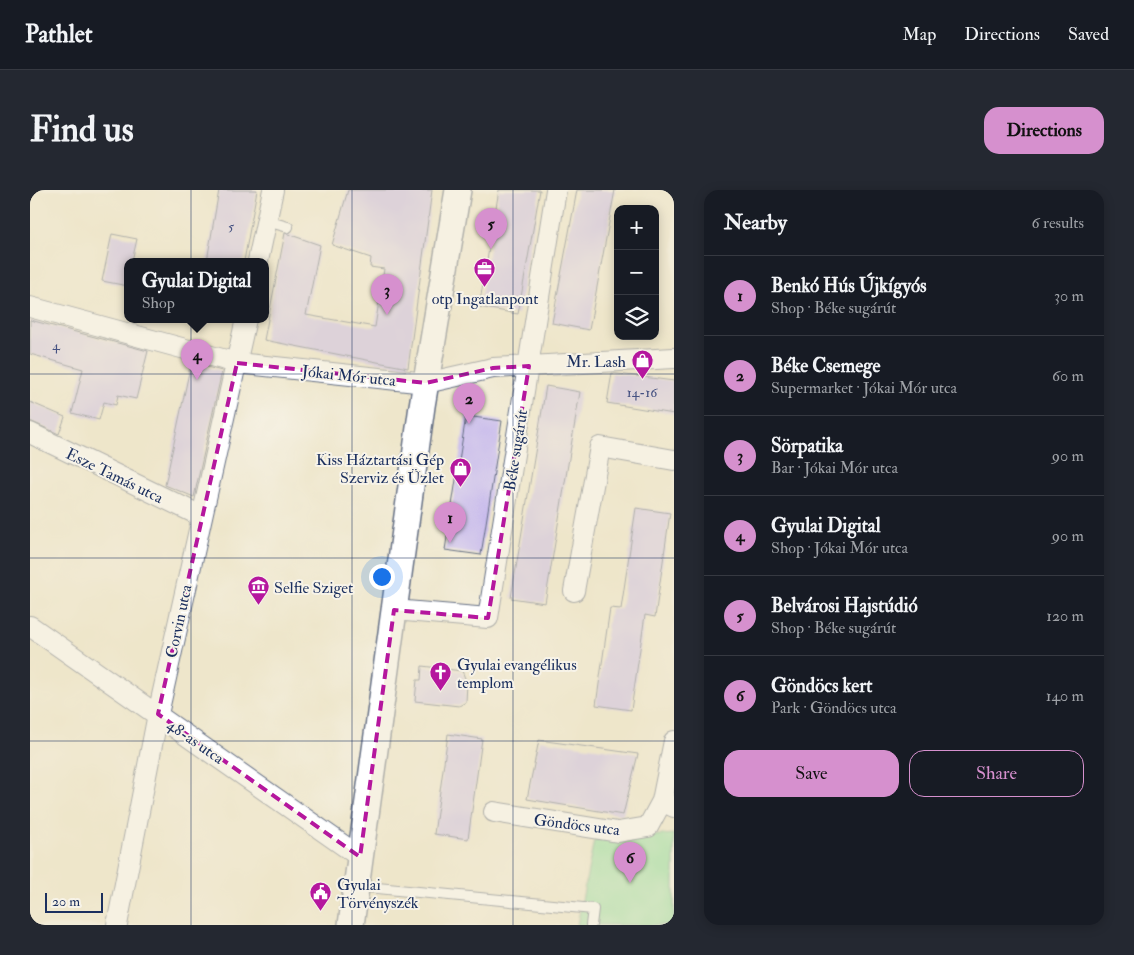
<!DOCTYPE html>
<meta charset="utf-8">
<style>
:root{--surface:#171b24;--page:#242831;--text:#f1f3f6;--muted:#9ea1a6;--line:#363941;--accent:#d690ce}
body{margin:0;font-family:"IM FELL Double Pica",serif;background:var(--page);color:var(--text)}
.controls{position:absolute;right:15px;top:15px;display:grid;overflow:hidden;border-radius:10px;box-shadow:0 2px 12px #0003}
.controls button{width:45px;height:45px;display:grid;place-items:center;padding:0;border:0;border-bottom:1px solid var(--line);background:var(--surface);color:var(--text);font:25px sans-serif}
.scale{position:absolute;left:15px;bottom:12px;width:58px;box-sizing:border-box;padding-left:5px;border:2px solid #1b2f5e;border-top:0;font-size:14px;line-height:18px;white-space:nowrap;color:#1b2f5e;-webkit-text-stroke:4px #f7f3e8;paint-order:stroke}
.you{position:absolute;left:351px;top:386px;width:18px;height:18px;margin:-12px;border:4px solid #fff;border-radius:50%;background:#1a73e8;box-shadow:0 0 0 8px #1a73e833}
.badge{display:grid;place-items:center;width:32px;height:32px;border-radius:50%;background:var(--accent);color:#111;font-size:16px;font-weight:700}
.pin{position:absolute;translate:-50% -41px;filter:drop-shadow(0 1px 2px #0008)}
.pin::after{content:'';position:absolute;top:26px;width:18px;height:15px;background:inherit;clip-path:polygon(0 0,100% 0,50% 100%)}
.popup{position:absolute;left:94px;top:68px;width:145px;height:65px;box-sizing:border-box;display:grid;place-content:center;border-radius:10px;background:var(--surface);filter:drop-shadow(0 1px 4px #0005);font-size:16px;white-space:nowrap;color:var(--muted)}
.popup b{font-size:19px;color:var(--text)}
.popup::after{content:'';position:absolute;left:50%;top:100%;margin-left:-10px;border:10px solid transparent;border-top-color:var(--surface)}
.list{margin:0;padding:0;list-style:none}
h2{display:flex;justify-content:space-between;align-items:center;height:65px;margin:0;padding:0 20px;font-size:21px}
h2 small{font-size:16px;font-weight:400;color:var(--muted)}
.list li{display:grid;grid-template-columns:32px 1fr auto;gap:15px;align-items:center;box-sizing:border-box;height:80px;padding:0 20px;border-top:1px solid var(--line)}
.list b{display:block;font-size:19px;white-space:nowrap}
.list p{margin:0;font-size:16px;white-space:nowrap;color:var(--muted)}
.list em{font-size:16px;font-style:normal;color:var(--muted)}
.actions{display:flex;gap:10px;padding:15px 20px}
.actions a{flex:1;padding:11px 0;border:1px solid var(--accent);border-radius:15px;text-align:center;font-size:18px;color:var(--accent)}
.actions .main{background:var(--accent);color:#111}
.icon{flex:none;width:28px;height:28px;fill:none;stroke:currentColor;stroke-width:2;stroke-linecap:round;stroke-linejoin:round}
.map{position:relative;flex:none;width:644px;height:735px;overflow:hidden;border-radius:15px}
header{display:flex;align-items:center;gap:30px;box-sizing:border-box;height:70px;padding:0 25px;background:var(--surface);border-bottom:1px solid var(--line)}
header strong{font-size:24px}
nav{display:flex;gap:28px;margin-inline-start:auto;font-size:18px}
.intro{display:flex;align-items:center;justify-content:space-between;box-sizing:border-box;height:120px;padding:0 30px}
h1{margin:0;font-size:35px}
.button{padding:12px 22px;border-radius:15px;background:var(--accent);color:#111;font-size:18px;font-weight:700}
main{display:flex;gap:30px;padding:0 30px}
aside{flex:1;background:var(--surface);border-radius:15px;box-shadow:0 2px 12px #0003}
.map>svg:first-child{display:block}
.green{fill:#8dde9e;stroke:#54867e}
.building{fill:#c7baec}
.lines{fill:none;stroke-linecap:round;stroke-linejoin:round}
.service-casing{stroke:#656f84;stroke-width:12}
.minor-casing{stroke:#656f84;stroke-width:22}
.tertiary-casing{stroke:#656f84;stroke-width:28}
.service{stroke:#fff;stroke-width:10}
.minor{stroke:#fff;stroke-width:20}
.tertiary{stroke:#fff;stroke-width:25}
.marked{fill:none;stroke:#b5179e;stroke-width:4;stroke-dasharray:10 6;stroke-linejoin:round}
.grid{fill:none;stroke:#1b2f5e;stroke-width:1;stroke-opacity:0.55}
.labels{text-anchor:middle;stroke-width:4;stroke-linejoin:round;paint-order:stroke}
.number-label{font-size:14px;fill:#465282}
.poi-label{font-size:16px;fill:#1b2f5e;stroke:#f7f3e8;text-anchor:start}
.street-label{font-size:16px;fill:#1b2f5e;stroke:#f7f3e8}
</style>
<header>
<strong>Pathlet</strong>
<nav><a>Map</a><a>Directions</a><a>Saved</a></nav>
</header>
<div class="intro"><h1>Find us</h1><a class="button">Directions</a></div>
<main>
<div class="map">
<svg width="644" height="735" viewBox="0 0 644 735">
<rect width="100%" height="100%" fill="#f7f3e8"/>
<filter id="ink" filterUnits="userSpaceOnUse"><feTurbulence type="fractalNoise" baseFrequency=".02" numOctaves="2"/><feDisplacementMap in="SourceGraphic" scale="10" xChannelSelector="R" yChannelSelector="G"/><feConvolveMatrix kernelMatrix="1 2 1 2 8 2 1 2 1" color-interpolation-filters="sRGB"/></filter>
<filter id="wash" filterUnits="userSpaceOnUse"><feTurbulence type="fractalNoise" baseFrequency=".0096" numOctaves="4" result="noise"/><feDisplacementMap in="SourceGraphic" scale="20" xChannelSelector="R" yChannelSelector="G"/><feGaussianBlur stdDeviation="1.12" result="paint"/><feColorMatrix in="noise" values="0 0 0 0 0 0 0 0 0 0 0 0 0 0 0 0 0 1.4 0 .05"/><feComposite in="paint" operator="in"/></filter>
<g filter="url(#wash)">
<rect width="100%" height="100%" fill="#eee6cb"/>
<path class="green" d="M644,644V735H547L564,650Z"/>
<g id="blocks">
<path class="building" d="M189,0H227L214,71H177Z
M318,0H402L378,178L234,150L255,43L290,55L276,125L345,137L354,79L340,77L341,68L302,55Z
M469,0H510L488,124L449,117Z
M547,0H585L559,140L522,133Z
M82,44L107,49L102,71H98V96L72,91Z
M0,130L118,161L106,209L88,205L86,215L74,212L69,230L42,223L53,179L0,164Z
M161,173L192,181L164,307L135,295Z
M582,183L644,191V224L577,213Z
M516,196L550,202L515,413L481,408Z
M0,212L35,227L29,244L0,231Z
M436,226L472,231L451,365L415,360Z
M606,318L640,323L625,427L615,425L601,520L566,515L580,418L591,419Z
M392,476L432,481L437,493L436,512L429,516L385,511L387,490H391Z
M418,544L452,549L438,649L404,644Z
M509,550L608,564L593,625L497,609Z"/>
</g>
</g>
<g filter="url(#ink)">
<use href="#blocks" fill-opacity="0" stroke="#656f84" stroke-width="1"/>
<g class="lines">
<defs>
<path id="service" d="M236,31L258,37
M327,696L563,719L561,735"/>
<path id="minor" d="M228,71L243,0
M0,117L207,173L396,193L463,178L644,168
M0,243L171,326
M544,401L570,257L644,270
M364,420L458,428L526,0
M0,436L330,667
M632,611L644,551
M464,622L588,642L618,637L632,611L644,617
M87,735L128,524L216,129"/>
<path id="tertiary" d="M321,735L392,216L428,0"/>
</defs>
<use href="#service" class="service-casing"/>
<use href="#minor" class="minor-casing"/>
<use href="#tertiary" class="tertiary-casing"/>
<use href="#service" class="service"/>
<use href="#minor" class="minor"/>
<use href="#tertiary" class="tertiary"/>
</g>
</g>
<path d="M0 0H644V735H0ZM207,173L396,193L463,178L499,176L458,428L364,420L330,667L128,524Z" fill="#eee6cb" fill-opacity=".55" fill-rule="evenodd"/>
<path class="marked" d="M207,173L396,193L463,178L499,176L458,428L364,420L330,667L128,524Z"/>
<path class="grid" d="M161,0V735M322,0V735M483,0V735M0,184H644M0,368H644M0,551H644"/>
<defs>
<symbol id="office-pin" viewBox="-11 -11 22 30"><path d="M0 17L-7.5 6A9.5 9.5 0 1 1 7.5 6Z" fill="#b5179e" stroke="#f7f3e8"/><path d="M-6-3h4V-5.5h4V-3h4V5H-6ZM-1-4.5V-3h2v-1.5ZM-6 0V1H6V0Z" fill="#fff"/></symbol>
<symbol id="shop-pin" viewBox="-11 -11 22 30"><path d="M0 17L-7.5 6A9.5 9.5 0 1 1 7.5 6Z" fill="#b5179e" stroke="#f7f3e8"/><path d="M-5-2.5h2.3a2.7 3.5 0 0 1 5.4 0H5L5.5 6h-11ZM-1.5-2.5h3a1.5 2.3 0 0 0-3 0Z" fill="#fff"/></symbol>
<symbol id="museum-pin" viewBox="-11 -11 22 30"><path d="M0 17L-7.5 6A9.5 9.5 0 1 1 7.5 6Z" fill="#b5179e" stroke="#f7f3e8"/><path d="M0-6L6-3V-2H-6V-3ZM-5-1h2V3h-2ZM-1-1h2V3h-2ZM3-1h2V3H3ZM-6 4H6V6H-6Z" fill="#fff"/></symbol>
<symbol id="church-pin" viewBox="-11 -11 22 30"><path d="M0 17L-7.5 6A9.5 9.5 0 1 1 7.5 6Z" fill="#b5179e" stroke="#f7f3e8"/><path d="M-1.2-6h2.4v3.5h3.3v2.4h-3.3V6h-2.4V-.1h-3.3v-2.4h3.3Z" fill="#fff"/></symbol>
<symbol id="civic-pin" viewBox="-11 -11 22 30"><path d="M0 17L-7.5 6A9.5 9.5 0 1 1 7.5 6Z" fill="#b5179e" stroke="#f7f3e8"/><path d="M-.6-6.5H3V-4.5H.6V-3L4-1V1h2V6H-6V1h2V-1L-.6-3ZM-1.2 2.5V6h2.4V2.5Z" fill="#fff"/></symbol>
</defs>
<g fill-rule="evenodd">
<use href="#office-pin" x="442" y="66" width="25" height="34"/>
<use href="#shop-pin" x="600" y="158" width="25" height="34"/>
<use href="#shop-pin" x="418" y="266" width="25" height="34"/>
<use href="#museum-pin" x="216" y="384" width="25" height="34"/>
<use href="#church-pin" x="398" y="470" width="25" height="34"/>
<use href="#civic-pin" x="278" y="690" width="25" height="34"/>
</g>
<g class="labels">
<g class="number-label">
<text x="201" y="41">5</text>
<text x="26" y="160">4</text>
<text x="612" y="207">14-16</text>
</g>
<g class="poi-label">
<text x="455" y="114" text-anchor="middle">otp Ingatlanpont</text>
<text x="596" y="177" text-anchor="end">Mr. Lash</text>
<text x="414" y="275" text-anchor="end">Kiss Háztartási Gép<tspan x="414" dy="18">Szerviz és Üzlet</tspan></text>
<text x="244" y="403">Selfie Sziget</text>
<text x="427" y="480">Gyulai evangélikus<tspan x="427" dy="18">templom</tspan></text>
<text x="307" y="700">Gyulai<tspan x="307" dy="18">Törvényszék</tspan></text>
</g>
<g class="street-label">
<text transform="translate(319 185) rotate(6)" y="6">Jókai Mór utca</text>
<text transform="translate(485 260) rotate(-81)" y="6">Béke sugárút</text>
<text transform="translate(85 285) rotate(26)" y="6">Esze Tamás utca</text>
<text transform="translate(148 431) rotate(-78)" y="6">Corvin utca</text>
<text transform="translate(166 551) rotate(35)" y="6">48-as utca</text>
<text transform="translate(547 634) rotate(7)" y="6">Göndöcs utca</text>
</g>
</g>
</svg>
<div class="controls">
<button>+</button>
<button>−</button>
<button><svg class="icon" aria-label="layers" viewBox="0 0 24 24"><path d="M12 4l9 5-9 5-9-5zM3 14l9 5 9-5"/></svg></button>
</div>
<div class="scale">20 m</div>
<div class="you"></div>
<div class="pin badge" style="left:420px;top:353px">1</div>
<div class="pin badge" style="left:439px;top:234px">2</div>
<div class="pin badge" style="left:357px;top:125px">3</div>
<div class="pin badge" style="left:167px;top:190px">4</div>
<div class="popup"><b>Gyulai Digital</b>Shop</div>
<div class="pin badge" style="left:461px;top:59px">5</div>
<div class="pin badge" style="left:600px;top:693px">6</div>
</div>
<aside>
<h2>Nearby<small>6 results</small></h2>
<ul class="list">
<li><span class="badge">1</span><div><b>Benkó Hús Újkígyós</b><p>Shop · Béke sugárút</p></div><em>30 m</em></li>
<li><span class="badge">2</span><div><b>Béke Csemege</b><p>Supermarket · Jókai Mór utca</p></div><em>60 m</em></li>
<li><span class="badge">3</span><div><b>Sörpatika</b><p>Bar · Jókai Mór utca</p></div><em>90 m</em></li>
<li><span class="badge">4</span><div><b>Gyulai Digital</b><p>Shop · Jókai Mór utca</p></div><em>90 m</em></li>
<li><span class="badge">5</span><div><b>Belvárosi Hajstúdió</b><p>Shop · Béke sugárút</p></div><em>120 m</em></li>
<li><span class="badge">6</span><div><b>Göndöcs kert</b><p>Park · Göndöcs utca</p></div><em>140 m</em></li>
</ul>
<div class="actions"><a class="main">Save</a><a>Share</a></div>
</aside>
</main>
